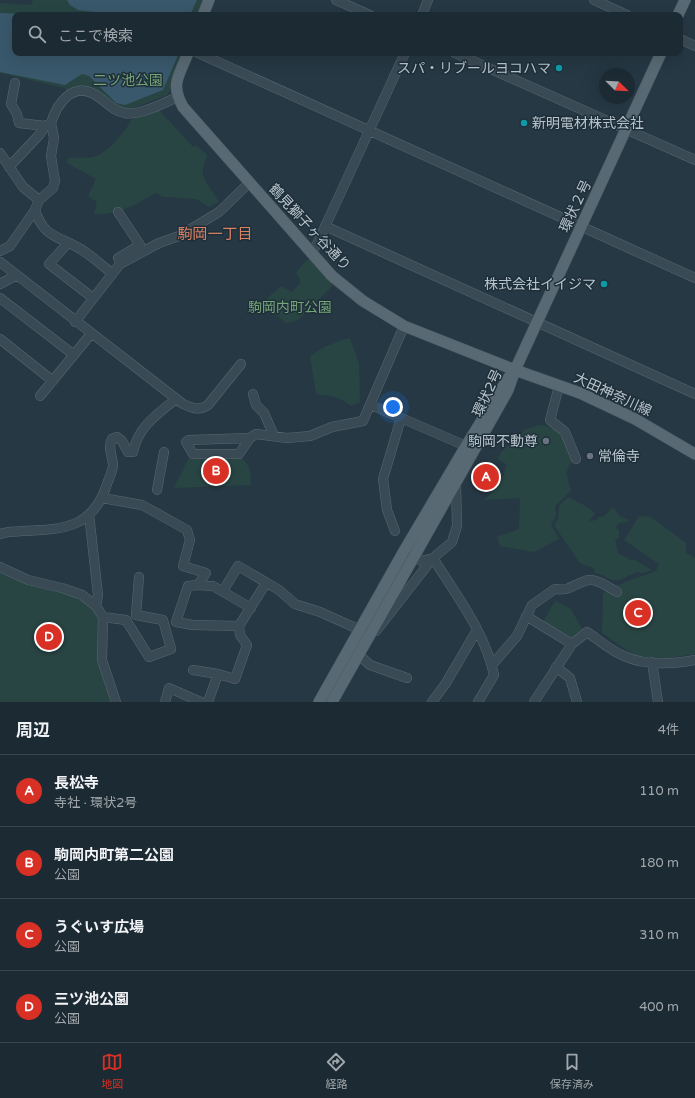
<!DOCTYPE html>
<html lang="ja">
<meta charset="utf-8">
<style>
:root{--surface:#1c2a33;--page:#25323b;--text:#f1f3f6;--muted:#a0a7ac;--line:#3a464e;--accent:#d93025}
body{margin:0;font-family:"Varela Round","Noto Sans JP",sans-serif;background:var(--page);color:var(--text)}
.compass{position:absolute;left:599px;top:68px;width:36px;height:36px;border-radius:50%;background:var(--surface);box-shadow:0 4px 16px #0002;rotate:114deg}
.you{position:absolute;left:393px;top:407px;width:14px;height:14px;margin:-10px;border:3px solid #fff;border-radius:50%;background:#1a73e8;box-shadow:0 0 0 6px #1a73e833}
.badge{display:grid;place-items:center;width:26px;height:26px;border-radius:50%;background:var(--accent);color:#fff;font-size:13px;font-weight:700}
.pin{position:absolute;translate:-50% -50%;border:2px solid #fff;box-shadow:0 1px 4px #0006}
.list{margin:0;padding:0;list-style:none}
h2{display:flex;justify-content:space-between;align-items:center;height:52px;margin:0;padding:0 16px;font-size:17px}
h2 small{font-size:13px;font-weight:400;color:var(--muted)}
.list li{display:grid;grid-template-columns:26px 1fr auto;gap:12px;align-items:center;box-sizing:border-box;height:72px;padding:0 16px;border-top:1px solid var(--line)}
.list b{display:block;font-size:15px;white-space:nowrap}
.list p{margin:0;font-size:13px;white-space:nowrap;color:var(--muted)}
.list em{font-size:13px;font-style:normal;color:var(--muted)}
.icon{flex:none;width:22px;height:22px;fill:none;stroke:currentColor;stroke-width:2;stroke-linecap:round;stroke-linejoin:round}
.map{position:relative;flex:none;width:695px;height:702px;overflow:hidden}
.search{position:absolute;background:var(--surface);box-shadow:0 4px 16px #0002;left:12px;right:12px;top:12px;height:44px;display:flex;align-items:center;gap:10px;box-sizing:border-box;padding:0 14px;border-radius:8px;color:var(--muted);font-size:15px}
.sheet{height:340px;background:var(--surface)}
nav{display:flex;justify-content:space-around;align-items:center;box-sizing:border-box;height:56px;border-top:1px solid var(--line);background:var(--surface);font-size:11px;color:var(--muted)}
nav a{display:grid;justify-items:center;gap:2px}
nav .on{color:var(--accent)}
.map>svg:first-child{display:block}
.green{fill:#284543}
.water{fill:#39586b}
.lines{fill:none;stroke-linecap:round;stroke-linejoin:round}
.minor-casing{stroke:#596771;stroke-width:10}
.major-casing{stroke:#44535d;stroke-width:12}
.minor{stroke:#3a4a54;stroke-width:9}
.major{stroke:#596973;stroke-width:11}
.culture-dot{fill:#0f9aa8;stroke:#1f2f39;stroke-width:1.5}
.worship-dot{fill:#6b7280;stroke:#1f2f39;stroke-width:1.5}
.labels{text-anchor:middle;stroke-width:3;stroke-linejoin:round;paint-order:stroke}
.poi-label{font-size:14px;fill:#b8c4cd;stroke:#1f2f39;text-anchor:end}
.park-label{font-size:14px;fill:#75a477;stroke:#1f2f39}
.street-label{font-size:14px;fill:#b8c4cd;stroke:#1f2f39}
.neighbourhood-label{font-size:15px;fill:#db8265;stroke:#1f2f39}
</style>
<div class="map">
<svg width="695" height="702" viewBox="0 0 695 702">
<rect width="100%" height="100%" fill="#263844"/>
<path class="green" d="M33,0H203L197,15H15V53H183L168,95L133,108L124,109L97,92H67L65,88L0,73V3L31,5Z
M158,109L193,147L196,145L207,155C207,160 203,163 203,167C200,179 214,192 219,202L209,207L196,199L163,197L156,193C134,205 120,215 94,214L97,202L88,196L96,179L67,163L68,158C76,157 88,159 96,156C109,152 128,128 133,117Z
M309,258L333,285L298,320L286,323L262,303L281,286L292,292L301,282L296,272Z
M345,339H350L359,363L360,402L351,406C340,396 330,396 316,394L310,356L324,347Z
M540,425C560,427 566,442 573,458L566,472L571,491L555,506L556,515L551,525L559,539L534,552L500,546L497,537L519,529L520,498L484,500C494,491 506,477 506,464L498,459L501,452L526,429Z
M238,455C250,464 251,471 251,485L174,488L190,456Z
M568,497C578,503 588,505 595,514L589,521L597,520L598,517H603L613,507L620,516L628,520L627,522L619,523L616,528L619,530V539H615L618,553L632,561L633,559L652,570L643,573L637,572C613,583 620,583 594,572L595,569L580,563L554,525L558,519L559,506Z
M639,516L651,517L686,543V553L695,558V654L667,658L637,657L602,633L603,593L607,591L616,594L615,586L656,571L659,564L624,540Z
M0,573L68,595L90,604L99,618L113,702H0Z
M555,601L571,609L582,629L572,638L543,622Z"/>
<path class="water" d="M67,0H197L190,15H118L78,10L70,5Z
M0,13L44,15H15V53H179L163,90L125,105L116,103L89,76L82,74L65,85L0,72Z"/>
<g class="lines">
<defs>
<path id="minor" d="M336,0L370,15
M594,0L627,15
M422,15L428,0
M680,39L695,46
M198,53L695,278
M455,53L695,160
M15,83L11,104L17,114L19,123L45,126
M0,153L23,187L39,200
M9,167L40,134L45,126L51,123C57,104 72,82 94,94C105,100 112,111 125,113C139,116 165,103 177,97
M35,210C43,236 57,236 77,247C90,254 101,265 112,273
M118,212L140,245L118,258L121,263
M325,226L695,394
M68,243L49,264L93,298
M0,251L10,246L35,210L39,200L53,188L55,181L51,156L54,138L51,123
M311,253L317,244L405,53
M0,262L183,404C192,408 199,411 208,405L241,364
M0,284L17,275
M0,298L74,355
M75,322L120,264L159,243L179,236L219,212L249,183
M0,339L53,381
M559,386L550,420L565,432L576,459
M253,394L256,405L264,413L274,436
M40,396L91,334
M371,405L466,446
M250,438L189,440L186,442L193,454H239L250,438L256,434L287,438L310,436L332,427L363,421L404,326
M157,490L164,452
M102,498L142,505L187,530L190,540L183,566L206,573L198,585L188,586L176,622L193,625L239,626
M89,514L98,595L96,606
M395,531L387,510L383,479L401,418
M0,534L8,532C51,528 89,536 106,487C108,480 112,473 113,466C113,457 107,447 112,439L117,437L122,441L128,452H133C138,427 157,414 176,399
M404,551L421,561L433,558
M433,558C456,595 485,632 494,675L478,702
M0,567L28,580L62,588L82,595L96,606L103,617L102,660L116,702
M198,585L213,586L251,608
M223,591L238,566L279,590L295,604L320,612L358,629
M526,616L572,644
M103,617L126,620L149,657L171,649L163,620L136,615L139,577
M376,631L433,558L452,542L457,526L456,484
M359,655L370,665L407,678
M652,662L658,702
M492,665L517,636L532,605L555,589C571,591 572,585 585,581C595,577 608,587 617,592
M556,667L570,678L577,702
M193,670L218,674L235,679L247,645L240,635L239,626L266,583
M165,702L169,688L201,702
M208,702L218,674
M432,702L446,683L477,630
M534,702L572,644L587,632C599,640 611,651 624,656C645,666 673,664 695,660"/>
<path id="major" d="M203,15L209,0
M678,15L685,0
M188,53C179,76 170,84 183,107L332,276L363,301L404,326L515,370L580,393L635,419L695,454
M319,702L404,551L466,446L509,377
M332,702L508,390L515,370L661,53"/>
</defs>
<use href="#minor" class="minor-casing"/>
<use href="#major" class="major-casing"/>
<use href="#minor" class="minor"/>
<use href="#major" class="major"/>
</g>
<g class="culture-dot">
<circle cx="559" cy="68" r="4"/>
<circle cx="524" cy="123" r="4"/>
<circle cx="604" cy="284" r="4"/>
</g>
<g class="worship-dot">
<circle cx="546" cy="441" r="4"/>
<circle cx="590" cy="456" r="4"/>
</g>
<g class="labels">
<g class="poi-label">
<text x="551" y="73">スパ・リブールヨコハマ</text>
<text x="532" y="128" text-anchor="start">新明電材株式会社</text>
<text x="596" y="289">株式会社イイジマ</text>
<text x="538" y="446">駒岡不動尊</text>
<text x="598" y="461" text-anchor="start">常倫寺</text>
</g>
<g class="park-label">
<text x="128" y="85">二ツ池公園</text>
<text x="290" y="312">駒岡内町公園</text>
</g>
<g class="street-label">
<text transform="translate(575 206) rotate(-65)" y="5">環状２号</text>
<text transform="translate(310 227) rotate(47)" y="5">鶴見獅子ヶ谷通り</text>
<text transform="translate(487 393) rotate(-65)" y="5">環状2号</text>
<text transform="translate(613 394) rotate(25)" y="5">大田神奈川線</text>
</g>
<g class="neighbourhood-label">
<text x="215" y="239">駒岡一丁目</text>
</g>
</g>
</svg>
<svg class="compass" viewBox="-18 -18 36 36"><path d="M0-13l5 13h-10z" fill="#e53935"/><path d="M0 13l5-13h-10z" fill="#a0a7ac"/></svg>
<div class="you"></div>
<div class="pin badge" style="left:486px;top:477px">A</div>
<div class="pin badge" style="left:216px;top:471px">B</div>
<div class="pin badge" style="left:638px;top:613px">C</div>
<div class="pin badge" style="left:49px;top:637px">D</div>
<div class="search"><svg class="icon" aria-label="search" viewBox="0 0 24 24"><circle cx="10" cy="10" r="6"/><path d="M15 15l6 6"/></svg>ここで検索</div>
</div>
<section class="sheet">
<h2>周辺<small>4件</small></h2>
<ul class="list">
<li><span class="badge">A</span><div><b>長松寺</b><p>寺社 · 環状2号</p></div><em>110 m</em></li>
<li><span class="badge">B</span><div><b>駒岡内町第二公園</b><p>公園</p></div><em>180 m</em></li>
<li><span class="badge">C</span><div><b>うぐいす広場</b><p>公園</p></div><em>310 m</em></li>
<li><span class="badge">D</span><div><b>三ツ池公園</b><p>公園</p></div><em>400 m</em></li>
</ul>
</section>
<nav>
<a class="on"><svg class="icon" aria-label="map" viewBox="0 0 24 24"><path d="M3 6l6-2 6 2 6-2v14l-6 2-6-2-6 2zM9 4v14M15 6v14"/></svg>地図</a>
<a><svg class="icon" aria-label="directions" viewBox="0 0 24 24"><path d="M12 3l9 9-9 9-9-9zM9 14v-3h6M13 9l2 2-2 2"/></svg>経路</a>
<a><svg class="icon" aria-label="saved" viewBox="0 0 24 24"><path d="M7 4h10v16l-5-4-5 4z"/></svg>保存済み</a>
</nav>
